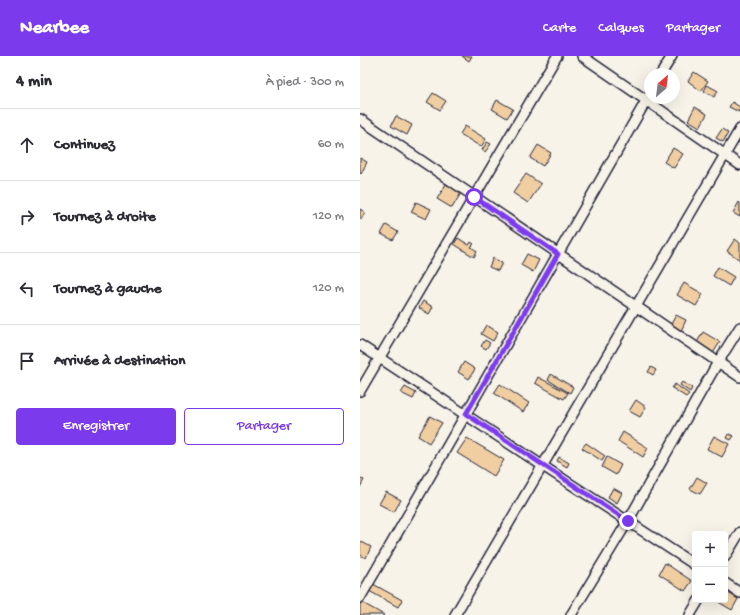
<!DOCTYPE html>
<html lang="fr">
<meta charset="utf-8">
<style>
:root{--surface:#fff;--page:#f7f7f7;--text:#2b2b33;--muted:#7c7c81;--line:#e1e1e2;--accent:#7c3aed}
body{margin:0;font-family:"Gochi Hand",sans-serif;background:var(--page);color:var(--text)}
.controls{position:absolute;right:12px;bottom:12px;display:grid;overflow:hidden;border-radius:4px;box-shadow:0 4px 16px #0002}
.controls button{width:36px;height:36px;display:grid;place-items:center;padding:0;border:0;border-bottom:1px solid var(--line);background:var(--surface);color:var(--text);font:20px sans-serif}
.compass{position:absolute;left:284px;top:12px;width:36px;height:36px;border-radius:50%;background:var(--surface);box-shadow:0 4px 16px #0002;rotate:28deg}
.stop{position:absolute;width:12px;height:12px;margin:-9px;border:3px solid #7c3aed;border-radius:50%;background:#fff}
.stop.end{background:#7c3aed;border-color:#fff;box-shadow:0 1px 4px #0008}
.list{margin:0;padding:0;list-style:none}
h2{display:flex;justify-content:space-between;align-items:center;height:52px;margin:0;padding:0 16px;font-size:17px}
h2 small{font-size:13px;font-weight:400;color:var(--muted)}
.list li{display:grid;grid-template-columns:26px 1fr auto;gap:12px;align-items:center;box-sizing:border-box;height:72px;padding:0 16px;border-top:1px solid var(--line)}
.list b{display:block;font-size:15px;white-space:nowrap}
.list em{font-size:13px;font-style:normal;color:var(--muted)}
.actions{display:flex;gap:8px;padding:12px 16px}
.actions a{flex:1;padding:9px 0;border:1px solid var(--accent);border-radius:4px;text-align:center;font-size:14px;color:var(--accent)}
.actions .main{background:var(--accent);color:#fff}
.icon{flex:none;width:22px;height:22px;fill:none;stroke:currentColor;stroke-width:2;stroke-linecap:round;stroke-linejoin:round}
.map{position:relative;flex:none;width:380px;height:559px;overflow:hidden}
header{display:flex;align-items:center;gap:24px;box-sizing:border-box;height:56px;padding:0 20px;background:var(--accent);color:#fff}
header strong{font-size:19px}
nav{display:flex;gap:22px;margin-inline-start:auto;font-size:14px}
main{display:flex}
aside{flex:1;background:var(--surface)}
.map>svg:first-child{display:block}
.building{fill:#f0cea1;stroke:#22223b}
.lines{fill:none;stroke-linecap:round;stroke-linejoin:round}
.street-casing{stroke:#22223b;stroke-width:12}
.street{stroke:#f7f3e8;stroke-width:9}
.route{stroke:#7c3aed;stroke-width:5}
</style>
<header>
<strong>Nearbee</strong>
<nav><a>Carte</a><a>Calques</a><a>Partager</a></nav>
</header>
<main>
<aside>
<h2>4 min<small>À pied · 300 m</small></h2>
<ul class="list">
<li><svg class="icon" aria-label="ahead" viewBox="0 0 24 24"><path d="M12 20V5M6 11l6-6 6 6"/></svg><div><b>Continuez</b></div><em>60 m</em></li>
<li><svg class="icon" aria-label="right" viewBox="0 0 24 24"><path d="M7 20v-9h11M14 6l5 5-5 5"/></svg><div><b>Tournez à droite</b></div><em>120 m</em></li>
<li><svg class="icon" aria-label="left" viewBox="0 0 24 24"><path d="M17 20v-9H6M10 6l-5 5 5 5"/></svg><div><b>Tournez à gauche</b></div><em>120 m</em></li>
<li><svg class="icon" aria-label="arrive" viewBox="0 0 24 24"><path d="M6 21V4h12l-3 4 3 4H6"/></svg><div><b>Arrivée à destination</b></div></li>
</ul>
<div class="actions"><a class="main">Enregistrer</a><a>Partager</a></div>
</aside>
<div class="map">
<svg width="380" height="559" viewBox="0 0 380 559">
<rect width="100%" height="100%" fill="#f7f3e8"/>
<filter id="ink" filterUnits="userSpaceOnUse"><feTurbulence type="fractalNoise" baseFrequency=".025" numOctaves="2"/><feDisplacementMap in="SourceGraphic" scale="8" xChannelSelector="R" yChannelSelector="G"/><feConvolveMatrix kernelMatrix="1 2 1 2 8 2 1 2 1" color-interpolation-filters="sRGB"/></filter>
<g filter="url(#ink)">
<path class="building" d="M102,0H112L109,5Z
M334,16L348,25L341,35L328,25Z
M347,29L358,35L354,41L344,35Z
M73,37L86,45L80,54L67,46Z
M137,44L153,53L147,62L132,53Z
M372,46L380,51L379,56L369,51Z
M335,51L347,58L340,71L328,64Z
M36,60L52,69L47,79L31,70Z
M105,70L126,83L121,91L100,78Z
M362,73L368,77L363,86L356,82Z
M127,86L131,88L125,96L122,94Z
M178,89L191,97L183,110L170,102Z
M313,92L323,98L314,112L304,106Z
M0,102L7,106L1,118L0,117Z
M166,118L181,128L168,147L153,137Z
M86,128L101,137L92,152L77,143Z
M56,146L71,153L66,163L51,156Z
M379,146L380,147V161L373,157Z
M0,153L5,156L1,164L0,163Z
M26,169L38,176L33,184L21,178Z
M98,182L109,189L111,186L114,188L111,191L117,195L114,201L94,188Z
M375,183L380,187V204L367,195Z
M167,198L179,204L173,216L161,209Z
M133,202L142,207L138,215L129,211Z
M358,211L374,221L369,230L353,220Z
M324,227L343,238L336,250L317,239Z
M63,245L73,251L69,258L59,252Z
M316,259L326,264L321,275L310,270Z
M126,269L138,276L133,285L121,278Z
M343,276L360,286L352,299L336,288Z
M125,284L130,287L126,293L121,290Z
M104,306L115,313L109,323L98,316Z
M291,311L296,314L293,319L288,316Z
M191,318L213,331L210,337L188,324Z
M178,321L208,337L204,343L175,327Z
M322,326L332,332L330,336L320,329Z
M140,328L169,347L163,356L134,337Z
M315,328L329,338L326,341L312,332Z
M45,331L56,337L53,343L41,337Z
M276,344L286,351L280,361L269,355Z
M70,360L82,367L69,387L58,380Z
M263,376L288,392L283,401L258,385Z
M369,378L374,380L371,384L367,382Z
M354,380L369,388L362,401L347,393Z
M107,382L144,404L134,420L97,397Z
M226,387L245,400L242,405L222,392Z
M199,401L209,407L207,411L197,405Z
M247,401L261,409L256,419L242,411Z
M337,421L347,427L340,438L330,433Z
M0,422L4,424L0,431Z
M253,432L262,437L257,447L248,441Z
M26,436L41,444L34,456L19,448Z
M0,485L11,491L6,502L0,499Z
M305,507L332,525L325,535L299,518Z
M13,528L42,544L38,551L9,535Z
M365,535L378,543L372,554L355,544H365Z
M1,546L24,559H0V548Z"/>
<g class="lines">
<defs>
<path id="street" d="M222,0L380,109
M301,18L312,0
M0,63L380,321
M0,289L183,410L335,509
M0,335L197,0
M365,501L380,476
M365,527L380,537
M0,542L290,38
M95,559L380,73
M211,559L268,465L358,306L380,271
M330,559L339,544"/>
</defs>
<use href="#street" class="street-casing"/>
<use href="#street" class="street"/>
</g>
</g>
<g class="lines" filter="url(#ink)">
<path class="route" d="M114,141L198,198L106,358L268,465"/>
</g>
</svg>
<div class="controls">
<button>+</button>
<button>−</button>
</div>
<svg class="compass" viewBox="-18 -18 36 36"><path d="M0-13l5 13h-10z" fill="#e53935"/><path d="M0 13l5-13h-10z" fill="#7c7c81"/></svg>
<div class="stop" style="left:114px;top:141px"></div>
<div class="stop end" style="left:268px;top:465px"></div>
</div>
</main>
